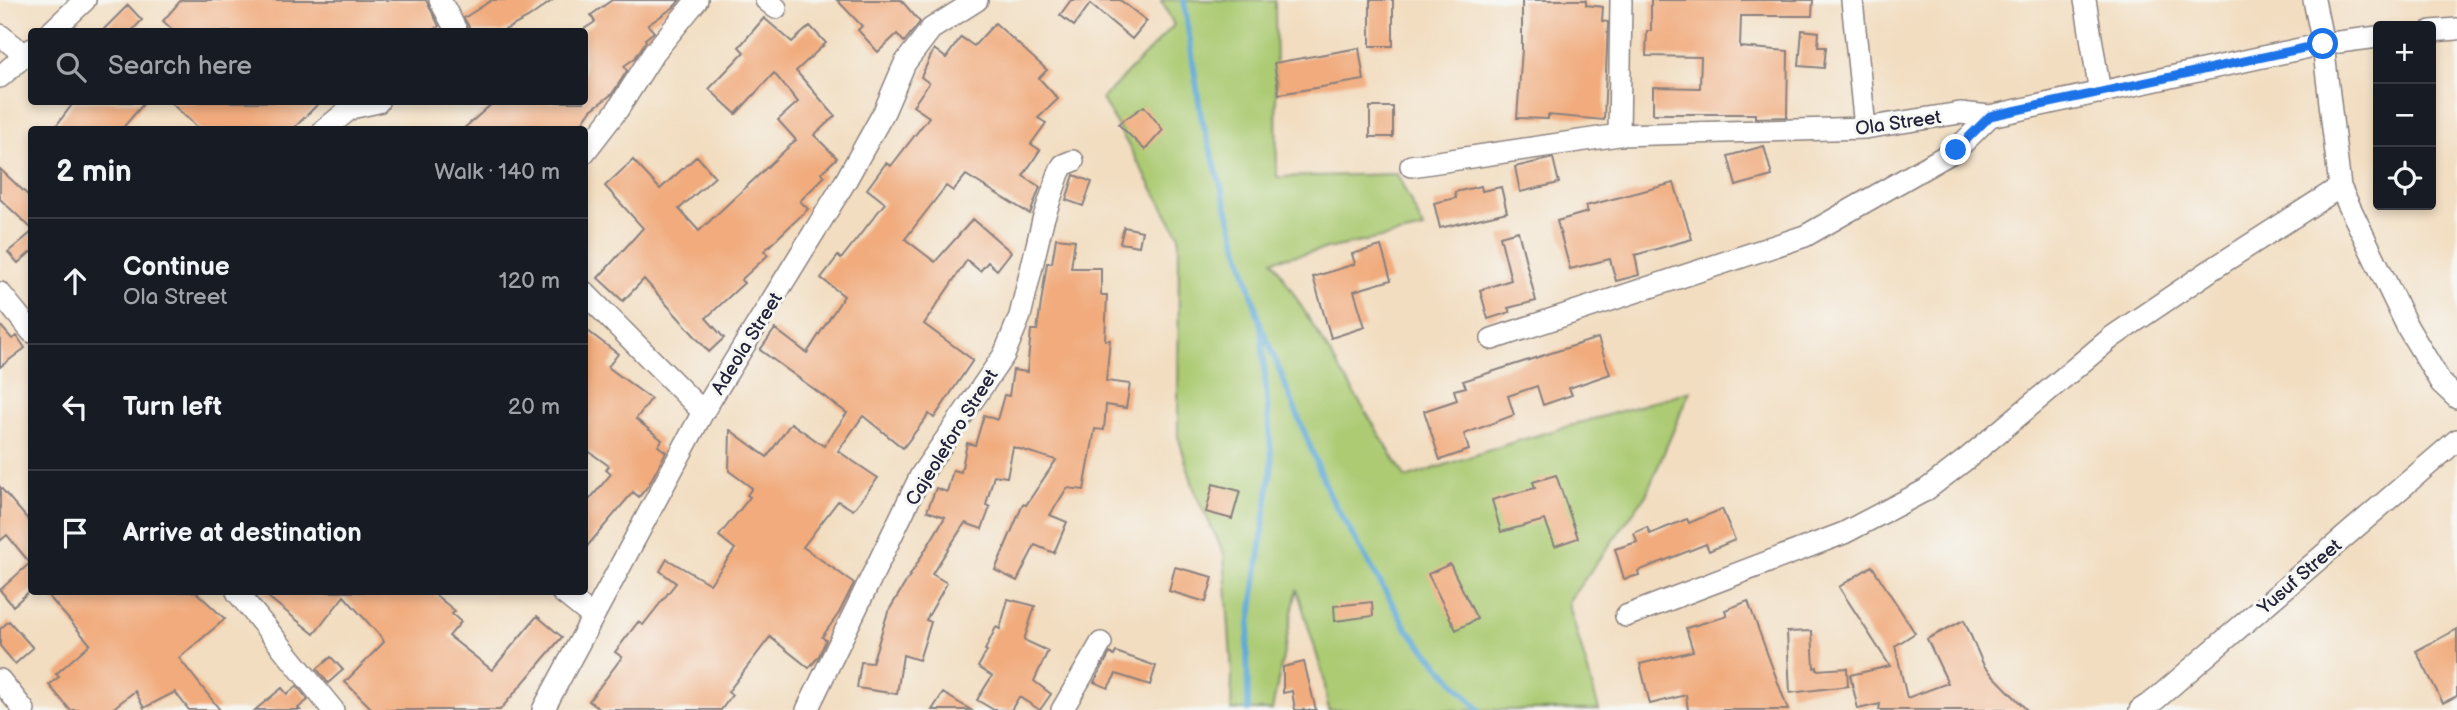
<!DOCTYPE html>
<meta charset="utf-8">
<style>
:root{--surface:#171b24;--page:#242831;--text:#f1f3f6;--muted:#9ea1a6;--line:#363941}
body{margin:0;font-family:"Balsamiq Sans",sans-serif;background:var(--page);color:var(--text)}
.controls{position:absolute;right:21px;top:21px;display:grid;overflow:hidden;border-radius:7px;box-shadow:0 4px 10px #0003}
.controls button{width:63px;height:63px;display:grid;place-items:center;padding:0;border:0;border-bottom:2px solid var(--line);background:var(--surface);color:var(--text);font:35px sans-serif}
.stop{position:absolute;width:21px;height:21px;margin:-16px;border:5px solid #1a73e8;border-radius:50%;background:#fff}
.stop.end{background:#1a73e8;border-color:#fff;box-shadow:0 2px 7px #0008}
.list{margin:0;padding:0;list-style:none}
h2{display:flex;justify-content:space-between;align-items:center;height:91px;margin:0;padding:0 28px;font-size:30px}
h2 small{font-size:23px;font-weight:400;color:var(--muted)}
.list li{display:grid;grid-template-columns:46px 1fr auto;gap:21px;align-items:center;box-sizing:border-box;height:126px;padding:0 28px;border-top:2px solid var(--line)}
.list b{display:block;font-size:26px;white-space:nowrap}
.list p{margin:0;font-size:23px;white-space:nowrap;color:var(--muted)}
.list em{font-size:23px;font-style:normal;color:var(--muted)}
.icon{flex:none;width:38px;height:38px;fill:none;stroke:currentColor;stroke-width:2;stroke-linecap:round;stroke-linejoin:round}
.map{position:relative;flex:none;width:2457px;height:710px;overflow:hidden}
.search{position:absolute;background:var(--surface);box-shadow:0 4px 10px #0003;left:28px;top:28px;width:560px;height:77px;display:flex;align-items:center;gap:18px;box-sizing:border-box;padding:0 24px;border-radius:7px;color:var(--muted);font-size:26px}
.panel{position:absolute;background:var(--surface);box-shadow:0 4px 10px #0003;left:28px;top:126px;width:560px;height:469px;border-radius:7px}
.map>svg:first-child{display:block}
.green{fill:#accb73;stroke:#677657;stroke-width:2}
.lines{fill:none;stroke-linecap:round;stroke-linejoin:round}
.stream{stroke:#5aa7d3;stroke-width:6}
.building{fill:#f1ab7d}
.minor-casing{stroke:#8a807e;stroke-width:24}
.minor{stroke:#fff;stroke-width:21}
.route{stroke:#1a73e8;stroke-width:9}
.labels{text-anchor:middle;stroke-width:6;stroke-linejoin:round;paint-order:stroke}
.street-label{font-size:19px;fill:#22223b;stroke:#f6f6f2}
</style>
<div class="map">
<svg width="2457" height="710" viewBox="0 0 2457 710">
<rect width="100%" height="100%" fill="#f6f6f2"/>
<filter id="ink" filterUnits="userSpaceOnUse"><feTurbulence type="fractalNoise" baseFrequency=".0143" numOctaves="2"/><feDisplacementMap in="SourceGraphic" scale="14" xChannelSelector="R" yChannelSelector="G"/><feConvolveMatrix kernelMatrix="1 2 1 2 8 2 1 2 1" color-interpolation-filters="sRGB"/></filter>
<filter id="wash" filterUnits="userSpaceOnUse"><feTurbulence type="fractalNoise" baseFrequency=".00686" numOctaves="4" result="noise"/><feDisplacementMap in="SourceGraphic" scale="28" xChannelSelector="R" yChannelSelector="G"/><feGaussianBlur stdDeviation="1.57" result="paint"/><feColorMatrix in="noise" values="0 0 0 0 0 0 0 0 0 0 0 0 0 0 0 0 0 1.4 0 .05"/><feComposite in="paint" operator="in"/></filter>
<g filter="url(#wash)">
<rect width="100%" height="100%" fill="#f2ddc0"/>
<path class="green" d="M1161,0H1275L1277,177L1397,174L1424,229L1273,260L1406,478L1514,442L1690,391L1646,495L1568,602L1599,710H1328L1324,679L1297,589L1272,710H1231L1232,674L1224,553L1196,495L1178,436L1179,235L1102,99L1174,25Z"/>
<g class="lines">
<path class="stream" d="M1184,0L1201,116L1261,326L1272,465L1247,646L1248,710
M1264,332L1330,496L1407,629L1479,710"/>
</g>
<g id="blocks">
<path class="building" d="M181,0H426L439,26L432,32H175L163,21Z
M492,0H553L528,18L501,32H472L464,18Z
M612,0H680L674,7L648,25L654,32L645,39L646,41L635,58L624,66L627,71L612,94L591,110L577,130H462L494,102H584V29L595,22L591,15Z
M837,0H901L920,22L904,42L897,34L878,52L858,30L862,26Z
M1071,0H1120L1147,21L1132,39L1090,4L1074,26L1060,15Z
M1370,0H1393V46H1370Z
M1522,0H1586V5L1603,7L1602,21L1608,22L1604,120L1548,115V119L1517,118L1522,49Z
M1651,0H1813L1812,16H1741L1740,47L1788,51L1787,117L1755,118V114H1653V87L1700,88L1701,57L1646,56L1647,31H1651Z
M128,5L142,20L131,32H101Z
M764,18L792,42L810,26L826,43L796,71L835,116L814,135L837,158L821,173L825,176L800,201L808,209L764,251L768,255L741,280L744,283L706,318L724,338L709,352L644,279L623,301L598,278L643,228L605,186L633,160L660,189L697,156L715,177L679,209L699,231L796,140L778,120L798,102L774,73L736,114L709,89L744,52L739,47Z
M995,23L1047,70L1039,78L1058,99L1038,118L1046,123L1031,144L1040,150L1023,176L1040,187L1030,214L966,175L953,191L946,186L905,239L935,262L973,219L1011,252L997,270L988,262L980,271L967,260L924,324L973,360L934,418L929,414L903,448L863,416L838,451L878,478L853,510L838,501L803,547L854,583L839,613L822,637L826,640L819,656L809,668L770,637L728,692L732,695L721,710H601L589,701L622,657L615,652L638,622L643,625L676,583L660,571L667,559L710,584L735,549L719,536L750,497L747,495L752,488L729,471L730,430L767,457L791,423L824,446L847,413L760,350L775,329L807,353L844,296L821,278L838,256L841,259L885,203L867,189L886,163L891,166L929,117L913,106L929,83L921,77L934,49L946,58L961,37L974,46Z
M1802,30L1819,32L1818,47H1826L1824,68L1799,66Z
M1359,48L1364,80L1279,94L1274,63Z
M74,102H145L121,130H53Z
M170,102H320L292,130H200Z
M1144,106L1163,130L1145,150L1118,124Z
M1370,107H1393V137H1370Z
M1764,146L1772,176L1736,186L1728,156Z
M1553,158L1559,183L1520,192L1515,167Z
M0,169L32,199V229L0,199Z
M1074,175L1092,182L1083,206L1066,200Z
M1674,183L1692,239L1635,255L1639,275L1616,281L1610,259L1570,269L1557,221L1588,212L1586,206Z
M1481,186L1482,191L1501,187L1507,212L1440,228L1434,203L1456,198L1455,192Z
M1124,227L1142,231L1139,246L1120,243Z
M1518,231L1536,301L1508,308L1510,312L1488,319L1480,290L1511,280L1500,236Z
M32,232V251L18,263L8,252Z
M1056,238L1075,240L1071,268H1101V295H1107L1105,340H1110L1106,381L1130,384L1126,408L1106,405L1104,430L1095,429L1084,490L1067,488L1050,515L1067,522L1054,553L1035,545L1017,581L995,570L1023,504L1026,505L1056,460L1013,447L1007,477L994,475L986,505L990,507L982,529L965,523L932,574L947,583L926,620L931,622L919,660L903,655L897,694L857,688L861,662L872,663L888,612L945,517L927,511L936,488L947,492L953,470L961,472L967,443L975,445L984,415L997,420L1004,395L1009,396L1013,370L1027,372L1031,330H1037L1047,263H1052Z
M1381,246L1391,280L1354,291L1365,327L1331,338L1313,277L1355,264L1352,254Z
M0,325L12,339L17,336L25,348L0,367Z
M584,328L618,354L608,367L651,399L636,419L662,440L658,446L666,452L648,486L639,497L633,492L584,550V506L611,474L606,470L609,466L584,448Z
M1598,338L1610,374L1569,388L1572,395L1543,405L1537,386L1508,396L1514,415L1464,434L1469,450L1440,460L1424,411L1457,400L1454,390L1466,387L1463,381Z
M1556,475L1578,538L1555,546L1545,520L1501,532L1492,500L1535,488L1533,482Z
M1213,484L1240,491L1232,519L1206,512Z
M0,487L32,524V589L13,606L0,590L30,563L7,535L0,541Z
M1722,509L1735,540L1709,551L1706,544L1638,571L1639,575L1624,579L1615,549L1637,542L1634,533L1647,527L1650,534L1687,519L1689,523Z
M1450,564L1477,619L1456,630L1428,574Z
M1872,566L1915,633L1895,646L1907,698L1948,683L1927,639L1964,620L1984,666L2027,710H1879L1880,704L1858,709L1850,675L1890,666L1839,587Z
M1175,567L1213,577L1206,602L1169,591Z
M45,592H196L225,619L179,658L220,710H189L175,692L144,708L135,691L111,710H70L49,685L59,677L56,674L90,644Z
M262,592H432L455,611L452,614L461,622L449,636L492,670L537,616L562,637L500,710H373L345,682L384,642L382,638L344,596L314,634Z
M1008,599L1035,606L1024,640L1048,651L1034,681L1051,694L1040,710L1019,697L1011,710H994L977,700L992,676L978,667L987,651L985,650L996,627L1000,629Z
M1748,601L1788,710H1688L1686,695L1650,704L1640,664L1693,651L1686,628L1727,616L1725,610Z
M1372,602L1373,616L1335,621L1334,606Z
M9,621L33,648L15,664L0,646V629Z
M2457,629V696L2443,703L2416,651Z
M1812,631L1814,668L1817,667V670L1847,668L1848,686L1790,693L1787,632Z
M1116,652L1156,666L1150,685L1116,674L1108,688L1094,682L1110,653L1114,656Z
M331,657L343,670L328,683L317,669Z
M1304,662L1316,710H1295L1292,691L1283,693V667Z
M297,686L308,700L298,708L300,710H255L282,688L287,694Z
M943,693L971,710H932Z"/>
</g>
</g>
<g filter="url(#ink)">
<use href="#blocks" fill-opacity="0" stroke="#8a807e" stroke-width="2"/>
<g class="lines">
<defs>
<path id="minor" d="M440,0L457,32
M766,0L776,8
M1852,0L1865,128
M2085,0L2100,93
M2314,0L2323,44L2340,187L2408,328L2441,383L2457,398
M2431,31L2457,29
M51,32L85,0
M0,35L25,55
M0,77L32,49
M324,130L351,108L378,102
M1619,135L1621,0
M584,153L618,109L653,54L697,0
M1411,166L1619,135L1865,128L1960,113L1990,116L2323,44L2378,37
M584,292L703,412
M0,293L32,332
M1492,339L1805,236L1956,150L1990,116
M237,592L333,710
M562,592L593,617
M1626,616L1844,533L1926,490L1969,457L2112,337L2211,270L2340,187
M0,680L24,710
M543,710L703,412L845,182L884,112L905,63L931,29L977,0
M807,710L921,475L1004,355L1020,316L1043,220L1059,173L1063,165L1073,161
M1062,710L1101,643
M2140,710L2155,700L2457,440"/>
</defs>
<use href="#minor" class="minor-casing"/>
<use href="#minor" class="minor"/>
</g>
</g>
<g class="lines" filter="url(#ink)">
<path class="route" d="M1956,150L1990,116L2323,44"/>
</g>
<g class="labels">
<g class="street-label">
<text transform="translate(1898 122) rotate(-8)" y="7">Ola Street</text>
<text transform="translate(746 343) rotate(-58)" y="7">Adeola Street</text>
<text transform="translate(951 437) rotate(-58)" y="7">Cajeoleforo Street</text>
<text transform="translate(2299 576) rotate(-41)" y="7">Yusuf Street</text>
</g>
</g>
</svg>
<div class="controls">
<button>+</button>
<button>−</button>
<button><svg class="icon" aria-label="locate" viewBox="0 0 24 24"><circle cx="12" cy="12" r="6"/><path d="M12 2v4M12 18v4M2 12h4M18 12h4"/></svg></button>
</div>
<div class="stop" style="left:2323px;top:44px"></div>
<div class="stop end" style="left:1956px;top:150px"></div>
<div class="search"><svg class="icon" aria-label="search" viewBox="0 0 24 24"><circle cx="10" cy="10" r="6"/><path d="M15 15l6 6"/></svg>Search here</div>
<section class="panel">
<h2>2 min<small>Walk · 140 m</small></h2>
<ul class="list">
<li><svg class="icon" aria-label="ahead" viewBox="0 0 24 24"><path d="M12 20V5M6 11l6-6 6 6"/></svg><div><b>Continue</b><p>Ola Street</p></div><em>120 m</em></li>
<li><svg class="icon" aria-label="left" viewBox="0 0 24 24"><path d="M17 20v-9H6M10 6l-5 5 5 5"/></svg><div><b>Turn left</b></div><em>20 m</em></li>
<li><svg class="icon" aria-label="arrive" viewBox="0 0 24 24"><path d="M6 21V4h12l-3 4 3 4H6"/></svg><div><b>Arrive at destination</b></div></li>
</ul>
</section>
</div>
